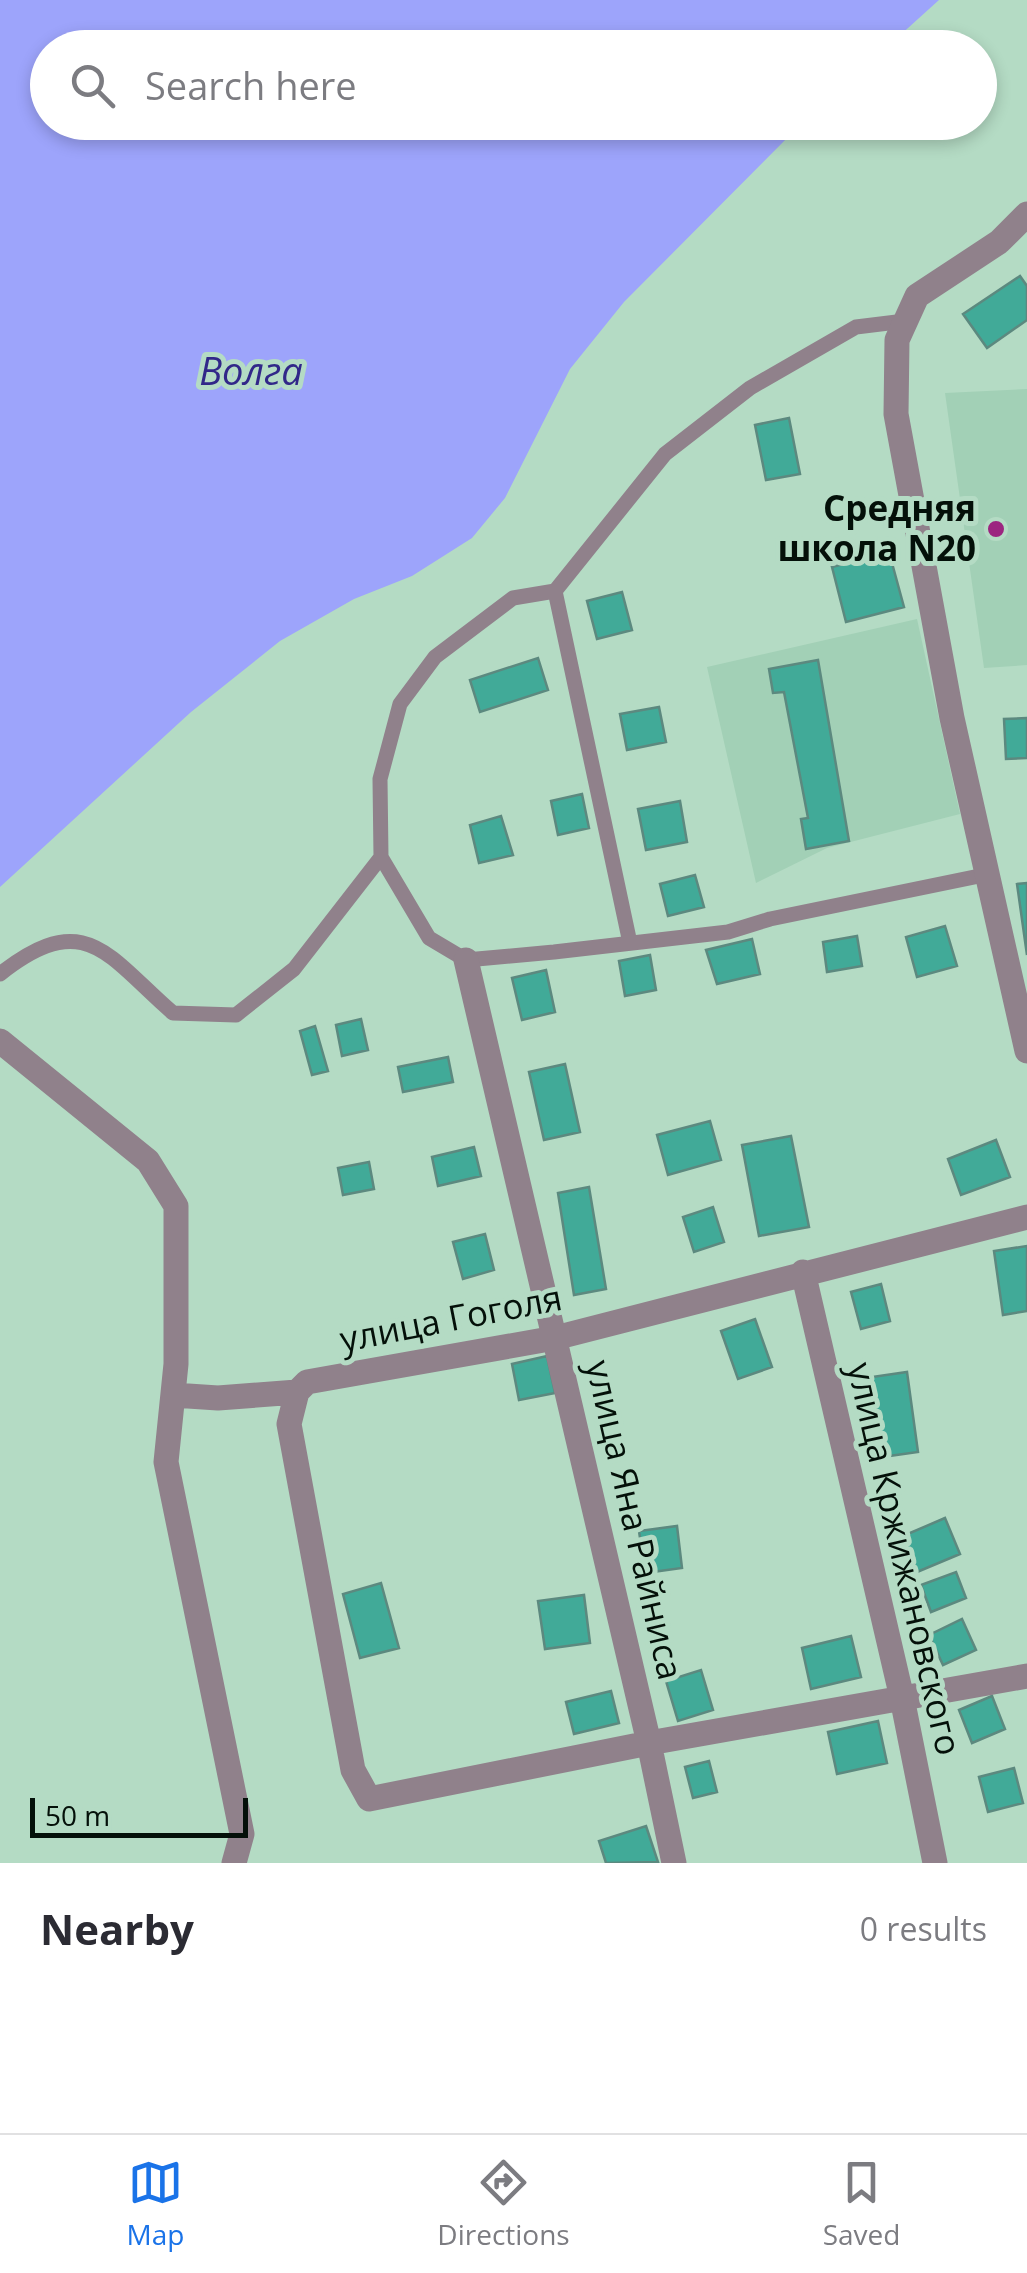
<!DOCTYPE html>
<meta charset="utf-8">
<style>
:root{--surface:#fff;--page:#f2f2f3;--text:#2b2b33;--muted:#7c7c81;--line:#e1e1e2;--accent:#1a73e8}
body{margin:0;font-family:"Open Sans",sans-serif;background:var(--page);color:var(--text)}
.scale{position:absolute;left:30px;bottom:25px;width:218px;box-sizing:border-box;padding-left:10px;border:5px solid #041009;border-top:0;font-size:28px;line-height:35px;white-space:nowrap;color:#041009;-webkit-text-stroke:8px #b4dbc4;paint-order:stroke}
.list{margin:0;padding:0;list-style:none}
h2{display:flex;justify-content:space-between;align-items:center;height:130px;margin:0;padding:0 40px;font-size:42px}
h2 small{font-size:32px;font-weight:400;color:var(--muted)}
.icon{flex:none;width:55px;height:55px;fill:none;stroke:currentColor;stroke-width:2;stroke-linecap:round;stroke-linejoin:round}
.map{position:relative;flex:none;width:1027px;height:1863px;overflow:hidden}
.search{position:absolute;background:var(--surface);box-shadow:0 5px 15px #0003;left:30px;right:30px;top:30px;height:110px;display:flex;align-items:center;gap:25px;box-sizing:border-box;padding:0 35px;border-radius:55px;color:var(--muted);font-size:38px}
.sheet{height:270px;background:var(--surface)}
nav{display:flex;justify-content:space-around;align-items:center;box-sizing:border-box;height:140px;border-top:2px solid var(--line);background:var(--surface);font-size:28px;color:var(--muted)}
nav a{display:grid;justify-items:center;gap:5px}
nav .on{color:var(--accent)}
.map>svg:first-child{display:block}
.built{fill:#a2d0b6}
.water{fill:#9da4fb}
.building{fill:#41aa98;stroke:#5c897f;stroke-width:2.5}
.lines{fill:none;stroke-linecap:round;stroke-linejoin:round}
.lane{stroke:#90818b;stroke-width:15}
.street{stroke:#90818b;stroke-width:25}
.poi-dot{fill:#9c2580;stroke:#b4dbc4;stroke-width:4}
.labels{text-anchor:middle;stroke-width:10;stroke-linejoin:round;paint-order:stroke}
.poi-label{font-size:35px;font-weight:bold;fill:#041009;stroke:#b4dbc4;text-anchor:end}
.street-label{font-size:35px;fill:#041009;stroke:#b4dbc4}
.water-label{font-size:38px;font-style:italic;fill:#312789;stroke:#b4dbc4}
</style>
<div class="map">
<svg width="1027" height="1863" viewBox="0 0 1027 1863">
<rect width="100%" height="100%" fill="#b4dbc4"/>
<path class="built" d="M1027,389V665L984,668L945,393Z
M917,619L960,814L827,848L756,883L707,667Z"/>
<path class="water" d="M0,0H939L887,47L48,48V122L802,123L624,302L570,369L505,498L472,538L412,576L354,599L280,641L191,712L0,887Z"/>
<path class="building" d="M1020,276L1027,286V320L987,348L963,314Z
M789,418L800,474L766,480L755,425Z
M889,552L904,607L846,622L832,567Z
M622,592L632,630L597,639L587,601Z
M538,658L548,690L480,712L470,680Z
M818,660L849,841L806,849L801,819L808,818L784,692L773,693L769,669Z
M659,707L666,742L627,750L620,714Z
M1027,718V758L1006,759L1004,719Z
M582,794L589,828L558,835L551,801Z
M680,801L687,842L646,850L638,809Z
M501,816L513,855L479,863L470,825Z
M695,875L704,907L668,916L660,884Z
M1027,883V955L1017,884Z
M945,926L957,966L917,977L906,937Z
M857,936L862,966L827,972L823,942Z
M752,939L760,974L717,984L706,950Z
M650,955L656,990L625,996L619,961Z
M546,970L555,1012L522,1020L512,978Z
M361,1019L368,1050L342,1056L336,1025Z
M315,1026L328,1071L312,1075L300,1031Z
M448,1057L453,1082L403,1092L398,1067Z
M565,1064L580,1132L544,1140L529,1072Z
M710,1121L721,1160L668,1175L657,1135Z
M791,1136L809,1227L759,1236L742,1145Z
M996,1140L1010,1177L961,1195L948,1159Z
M474,1147L481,1176L438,1186L432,1157Z
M369,1162L374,1189L343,1195L338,1168Z
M589,1187L606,1289L574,1295L558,1193Z
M713,1207L724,1242L694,1252L683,1217Z
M485,1234L494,1270L463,1279L453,1242Z
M1027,1246V1311L1003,1315L994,1251Z
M881,1284L890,1321L861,1329L851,1292Z
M755,1319L772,1367L738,1379L721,1331Z
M547,1356L555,1393L519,1400L512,1364Z
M907,1372L918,1452L882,1457L872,1377Z
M945,1518L960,1554L917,1572L903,1536Z
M677,1526L682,1568L645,1573L639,1531Z
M956,1572L966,1598L931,1612L921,1585Z
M381,1583L399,1648L360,1658L343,1594Z
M584,1595L590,1643L545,1649L538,1601Z
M962,1619L976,1650L943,1665L929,1635Z
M851,1636L861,1677L811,1689L802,1648Z
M701,1670L713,1710L678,1721L666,1681Z
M611,1691L619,1723L574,1734L566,1702Z
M992,1696L1005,1729L972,1743L959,1710Z
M878,1721L887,1763L837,1774L828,1732Z
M709,1761L717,1792L693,1798L685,1767Z
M1014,1768L1023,1803L988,1812L979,1777Z
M646,1826L658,1862L606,1863L599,1841Z"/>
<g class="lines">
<path class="lane" d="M555,591L513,598L435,657L400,704L380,779L381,857L429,938L466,960L554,952L728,932L770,919L989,874
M630,943L555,591L665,454L750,388L856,327L905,321
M0,974C86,906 108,957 173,1013L236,1015L294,969L381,857"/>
<path class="street" d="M1027,214L999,242L917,296L897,340L896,414L952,718L1027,1051
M466,960L649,1743L674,1863
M0,1041L148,1161L176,1206V1364L166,1462L242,1834L234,1863
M1027,1217L555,1338L307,1382L297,1392L289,1424L353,1770L369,1799L649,1743L1027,1676
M803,1272L902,1698L935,1863
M173,1395L218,1398L297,1392"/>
</g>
<circle class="poi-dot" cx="996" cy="529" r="10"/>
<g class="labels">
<g class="poi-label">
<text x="976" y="521">Средняя<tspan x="976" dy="40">школа N20</tspan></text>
</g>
<g class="street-label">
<text transform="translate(451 1319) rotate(-11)" y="12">улица Гоголя</text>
<text transform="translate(634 1520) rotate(77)" y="12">улица Яна Райниса</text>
<text transform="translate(904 1559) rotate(77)" y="12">улица Кржижановского</text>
</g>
<g class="water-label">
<text x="251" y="385">Волга</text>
</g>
</g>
</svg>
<div class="scale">50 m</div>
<div class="search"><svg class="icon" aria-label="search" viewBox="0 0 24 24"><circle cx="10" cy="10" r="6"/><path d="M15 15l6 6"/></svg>Search here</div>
</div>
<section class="sheet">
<h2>Nearby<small>0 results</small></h2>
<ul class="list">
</ul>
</section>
<nav>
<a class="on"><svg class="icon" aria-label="map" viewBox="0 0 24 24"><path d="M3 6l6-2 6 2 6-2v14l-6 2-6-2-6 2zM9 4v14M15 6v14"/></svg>Map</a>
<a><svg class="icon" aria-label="directions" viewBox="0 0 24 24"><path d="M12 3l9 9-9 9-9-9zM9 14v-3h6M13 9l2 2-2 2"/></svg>Directions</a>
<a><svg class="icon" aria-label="saved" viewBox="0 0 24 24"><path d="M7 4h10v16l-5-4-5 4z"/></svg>Saved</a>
</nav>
